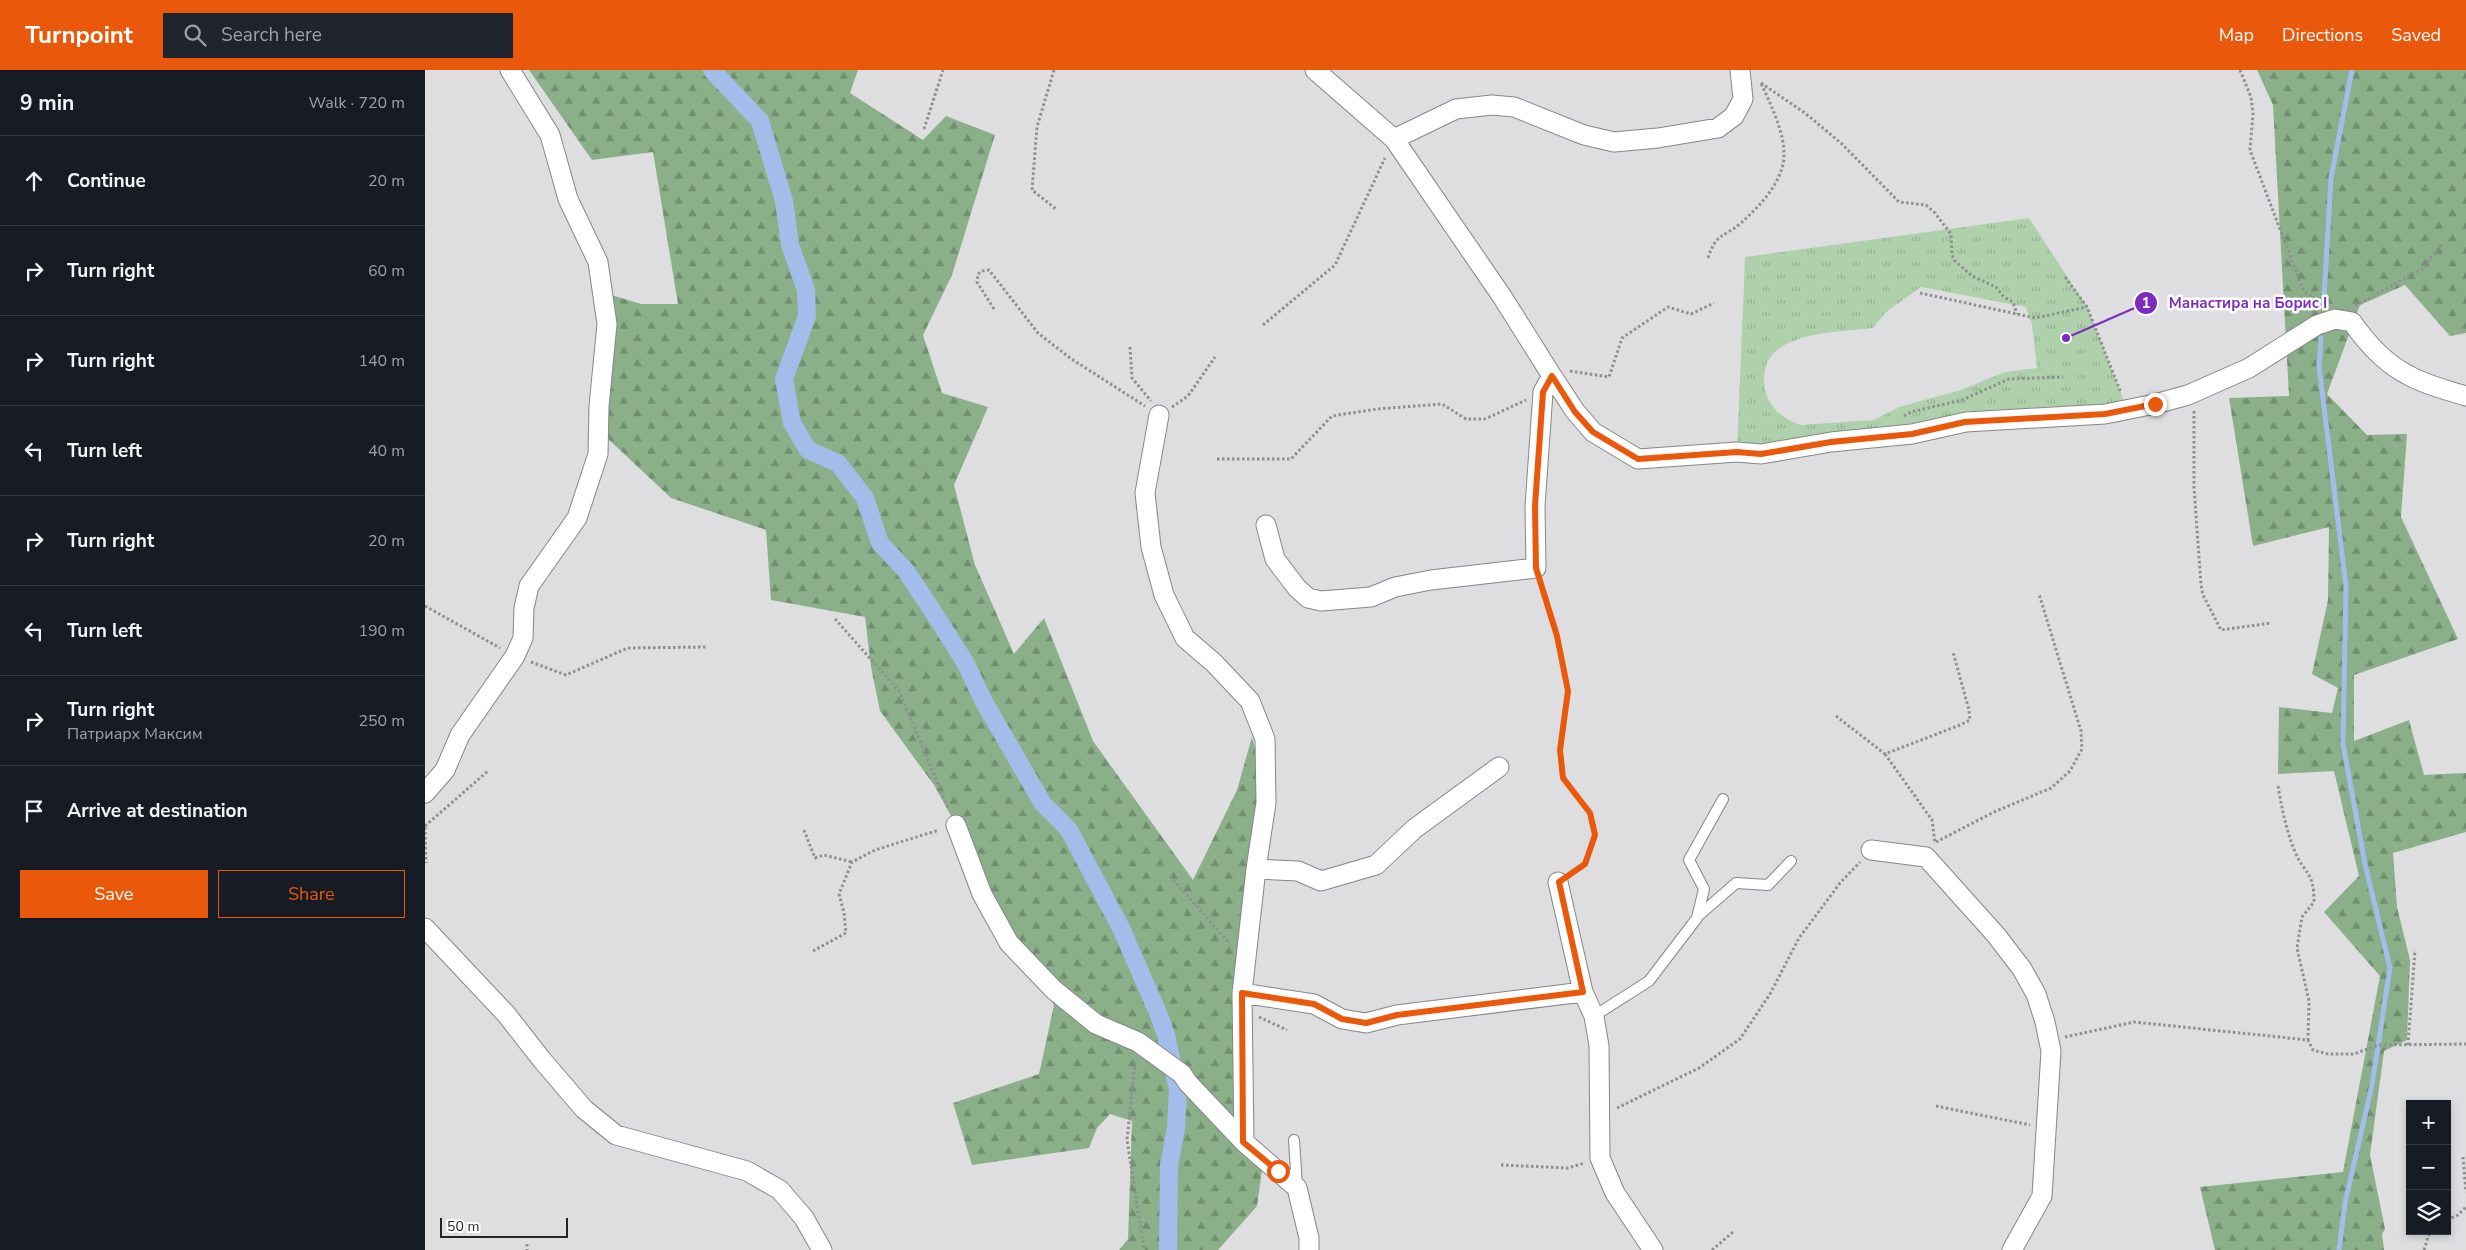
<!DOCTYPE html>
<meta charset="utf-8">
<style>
:root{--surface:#171b24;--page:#20242c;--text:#f1f3f6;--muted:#9ea1a6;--line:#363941;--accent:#ea580c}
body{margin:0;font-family:"Nunito Sans",sans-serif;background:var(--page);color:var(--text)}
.controls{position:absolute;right:15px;bottom:15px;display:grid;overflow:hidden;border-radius:0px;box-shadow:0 2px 8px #0003}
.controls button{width:45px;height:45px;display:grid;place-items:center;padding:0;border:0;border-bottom:1px solid var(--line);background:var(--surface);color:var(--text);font:25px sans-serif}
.scale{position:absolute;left:15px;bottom:12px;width:128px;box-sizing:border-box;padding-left:5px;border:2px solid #232324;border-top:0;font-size:14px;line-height:18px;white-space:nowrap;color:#232324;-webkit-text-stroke:4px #fff;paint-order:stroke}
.stop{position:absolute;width:15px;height:15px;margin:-11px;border:4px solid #ea580c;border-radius:50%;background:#fff}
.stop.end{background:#ea580c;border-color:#fff;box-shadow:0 1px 5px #0008}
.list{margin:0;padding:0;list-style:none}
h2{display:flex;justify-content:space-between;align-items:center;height:65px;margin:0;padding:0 20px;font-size:21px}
h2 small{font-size:16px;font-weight:400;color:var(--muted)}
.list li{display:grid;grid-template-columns:32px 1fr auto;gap:15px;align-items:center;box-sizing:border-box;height:90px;padding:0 20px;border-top:1px solid var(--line)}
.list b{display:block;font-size:19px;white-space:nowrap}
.list p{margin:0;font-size:16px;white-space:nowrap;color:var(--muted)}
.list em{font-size:16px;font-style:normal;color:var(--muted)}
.actions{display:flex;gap:10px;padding:15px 20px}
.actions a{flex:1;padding:11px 0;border:1px solid var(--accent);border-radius:0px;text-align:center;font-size:18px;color:var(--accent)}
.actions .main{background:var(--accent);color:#fff}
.icon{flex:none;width:28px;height:28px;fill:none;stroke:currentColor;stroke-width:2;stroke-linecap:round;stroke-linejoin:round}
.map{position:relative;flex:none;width:2041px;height:1180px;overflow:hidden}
header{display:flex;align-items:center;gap:30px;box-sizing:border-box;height:70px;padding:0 25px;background:var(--accent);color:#fff}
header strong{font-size:24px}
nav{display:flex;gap:28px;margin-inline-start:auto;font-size:18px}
.search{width:350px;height:45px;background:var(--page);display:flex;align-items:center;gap:12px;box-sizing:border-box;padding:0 18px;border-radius:0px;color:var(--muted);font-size:19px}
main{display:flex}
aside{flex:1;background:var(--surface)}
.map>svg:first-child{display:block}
.forest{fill:url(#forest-firs)}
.park{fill:url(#park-tufts);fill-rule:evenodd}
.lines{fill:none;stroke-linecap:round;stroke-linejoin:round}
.stream{stroke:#a2bde9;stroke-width:5}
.canal{stroke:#a2bde9;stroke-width:18}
.service-casing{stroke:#86868a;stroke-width:12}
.minor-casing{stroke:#86868a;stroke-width:21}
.path{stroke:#8f8f91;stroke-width:3;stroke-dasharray:2.5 2.5;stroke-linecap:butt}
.service{stroke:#fff;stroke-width:10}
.minor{stroke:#fff;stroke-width:19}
.route{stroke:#ea580c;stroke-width:6}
.leader{fill:none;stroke:#7b2cbf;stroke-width:2}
.callout-dot{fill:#7b2cbf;stroke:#fff;stroke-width:2}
.mark-label{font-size:15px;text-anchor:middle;font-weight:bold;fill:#fff}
.callout-label{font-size:15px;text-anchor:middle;font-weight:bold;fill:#7b2cbf;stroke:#fff;stroke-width:5;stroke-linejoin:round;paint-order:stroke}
</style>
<header>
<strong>Turnpoint</strong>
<div class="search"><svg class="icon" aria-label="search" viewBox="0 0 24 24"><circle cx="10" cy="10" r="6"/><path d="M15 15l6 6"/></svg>Search here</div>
<nav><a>Map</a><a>Directions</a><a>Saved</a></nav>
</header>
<main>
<aside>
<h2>9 min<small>Walk · 720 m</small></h2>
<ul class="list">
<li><svg class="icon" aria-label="ahead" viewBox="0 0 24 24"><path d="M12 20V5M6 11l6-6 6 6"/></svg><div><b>Continue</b></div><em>20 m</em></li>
<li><svg class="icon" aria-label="right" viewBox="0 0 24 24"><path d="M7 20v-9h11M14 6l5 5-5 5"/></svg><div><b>Turn right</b></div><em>60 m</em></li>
<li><svg class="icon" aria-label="right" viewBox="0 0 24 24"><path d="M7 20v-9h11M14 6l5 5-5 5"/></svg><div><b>Turn right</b></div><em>140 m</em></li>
<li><svg class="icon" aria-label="left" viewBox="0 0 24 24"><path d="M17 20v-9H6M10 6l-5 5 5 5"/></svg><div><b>Turn left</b></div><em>40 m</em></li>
<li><svg class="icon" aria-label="right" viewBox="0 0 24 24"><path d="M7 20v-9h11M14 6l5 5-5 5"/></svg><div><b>Turn right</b></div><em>20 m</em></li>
<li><svg class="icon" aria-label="left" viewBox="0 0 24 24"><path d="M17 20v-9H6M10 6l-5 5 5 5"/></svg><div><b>Turn left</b></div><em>190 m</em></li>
<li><svg class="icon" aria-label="right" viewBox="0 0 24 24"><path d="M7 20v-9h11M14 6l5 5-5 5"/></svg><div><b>Turn right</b><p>Патриарх Максим</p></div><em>250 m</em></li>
<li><svg class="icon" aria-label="arrive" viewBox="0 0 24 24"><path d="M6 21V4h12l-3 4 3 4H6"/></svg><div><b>Arrive at destination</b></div></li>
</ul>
<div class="actions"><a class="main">Save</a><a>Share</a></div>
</aside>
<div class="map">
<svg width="2041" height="1180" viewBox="0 0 2041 1180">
<defs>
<pattern id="forest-firs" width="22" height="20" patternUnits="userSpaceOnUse" patternTransform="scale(1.25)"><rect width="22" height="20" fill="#8bb089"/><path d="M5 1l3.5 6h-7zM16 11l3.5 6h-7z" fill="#718f70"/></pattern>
<pattern id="park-tufts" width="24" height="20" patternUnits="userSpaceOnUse" patternTransform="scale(1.25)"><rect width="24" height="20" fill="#aed1ab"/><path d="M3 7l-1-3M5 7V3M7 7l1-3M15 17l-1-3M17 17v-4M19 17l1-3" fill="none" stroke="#95b393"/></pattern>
</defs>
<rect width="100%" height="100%" fill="#dedee1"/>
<path class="forest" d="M104,0H433L425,23L498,70L521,46L570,65L527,205L498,265L517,323L563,337L529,415L550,495L589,584L619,548L668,671L768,810L812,720L827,667L839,713L811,1066L837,1100L832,1136L793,1180H694L703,1169L707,1051L685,1044L672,1058L664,1078L547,1095L528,1033L614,1004L629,935L580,870L548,786L509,715L455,641L446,597L440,547L346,530L341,460L246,428L180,366L183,224L216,234H253L228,82L167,90Z
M1832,0H2041V263L2025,266L1980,215L1935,235L1902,324L1942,365L1982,364L1976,447L2033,569L1929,605V671L1984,650L1999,705L2041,703V762L1968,783L1972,837L1985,890L1982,970L1959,981L1945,1085L1960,1159L1957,1164L1959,1180H1790L1775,1117L1918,1102L1955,906L1899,842L1934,806L1909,701L1853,704L1854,637L1907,643L1913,618L1887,604L1903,530L1904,457L1828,476L1804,328L1864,326L1848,35Z"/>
<path class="park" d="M1604,148L1662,237L1702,339L1312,382L1320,187ZM1496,217L1601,237L1607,255L1612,298L1580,302L1536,320L1474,337L1449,350L1376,355C1360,350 1346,340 1341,323C1325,260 1410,263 1448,258L1461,242Z"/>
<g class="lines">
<path class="stream" d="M1899,227L1906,108L1927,0
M1896,268L1894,296L1921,516L1918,674L1940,794L1965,898L1947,1015L1920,1133L1914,1180"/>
<path class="canal" d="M287,0L335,51L359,131L365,175L381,220L382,246L359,309L367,353L383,380L413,393L440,428L455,473L481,501L505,537L540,592L559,632L618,734L644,760L696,858L733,943L741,965L753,1021L751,1058L744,1095L743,1180"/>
<defs>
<path id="service" d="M1272,847L1311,813L1343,815L1366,791
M1169,946L1224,911L1272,848L1279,819L1264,790L1298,729
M869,1070L872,1117"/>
<path id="minor" d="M969,69L1031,39L1067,35L1089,37L1159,65L1189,72L1233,68L1293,58L1309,46L1318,29L1315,0
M1127,306L1150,341L1168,362L1213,389L1312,382L1336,384L1406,372L1487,364L1541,352L1680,344L1730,334L1763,325L1824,298L1892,255L1910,249L1927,252C1941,272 1961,294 1983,305C2000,315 2022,320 2041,326
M734,345L720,423L726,477L739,525L760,568L789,593L825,631L840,669L841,733L831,799L817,923L819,1072
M841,455L850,489L872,518L883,528L896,531L946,527L970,517L1006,510L1111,498L1110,436L1118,322L1127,306L1078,228L969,69L890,0
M0,723L20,700L35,665L90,586L98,568L99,538L104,516L152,448L173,384L174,336L182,254L173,192L143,129L125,65L85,0
M531,755L557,824L584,873L629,920L671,954L713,972L757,1004L763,1013L819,1072L872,1118L884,1168V1180
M1446,780L1501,787L1571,865L1597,899L1611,924L1620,952L1626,981L1617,1126L1587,1180
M831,799L873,801L896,811L951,795L989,759L1074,697
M1133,812L1158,922L1169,946L1174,976L1175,1088L1190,1123L1228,1180
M0,858L81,944L117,990L159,1039L191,1065L322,1101L355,1120L379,1148L397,1180
M817,923L889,934L917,949L941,953L972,945L1158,922"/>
</defs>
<use href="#service" class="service-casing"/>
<use href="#minor" class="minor-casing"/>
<path class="path" d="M629,0L612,57L607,120L631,139
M1815,0L1826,27L1828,44L1825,80L1878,220L1897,236
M1336,13L1380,43L1417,74L1474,132L1501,135L1510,143L1526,164L1527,185L1530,191L1547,206L1571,217L1579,227L1588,232L1592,244
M499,59L518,0
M1283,188C1291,163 1298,168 1316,153C1334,137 1358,112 1359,86C1360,63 1345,33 1336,13
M1640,207L1662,237L1696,323
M1495,223L1610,248L1662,237
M1930,236L1997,199L2017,174
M569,239L552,212L553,204L557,201L564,200L613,263L645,288L720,336
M838,255L910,195L960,88
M705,277L707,308L726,331
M1145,301L1184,307L1197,268L1243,237L1266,244L1289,233
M747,337L763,326L790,287
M1769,341V417L1776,515L1778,525L1796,560L1846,553
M1479,346L1486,342L1537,330L1584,309L1638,307
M792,389H866L907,346L952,339L1017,334L1041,349H1060L1101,330
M1116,514L1132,566L1143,621L1135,680L1138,708L1165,743L1170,765L1159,794L1146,803
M0,536L75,578
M410,549L474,621L524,740
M106,592L141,605L203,578L282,577
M1411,646L1460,684L1535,655L1545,650L1544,640L1528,582
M1460,684L1507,750L1510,773
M1853,716C1857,739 1861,760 1870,782C1880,805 1889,801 1889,832L1877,847L1872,878L1884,931L1883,970
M0,756L63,701
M0,757L1,793
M379,760L390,788L399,785L427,792
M1511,772L1569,742L1626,718L1645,701L1657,679L1656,661L1614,524
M745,806L805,874
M388,881L421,863L419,843L414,824L427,792L450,780L514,760
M834,947L862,960
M1640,967L1709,952L1883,970L1888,980L1903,984H1929L1953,975L2041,974
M1983,975L1990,880
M710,992L702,1070L719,1180
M1511,1036L1605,1055
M1192,1038L1274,998L1315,969L1345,924L1374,868L1415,813L1435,792
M2038,1087L2041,1122
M1076,1095L1143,1098L1160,1093
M2022,1150L2033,1145L2041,1137
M102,1174V1180
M1287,1180L1308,1162
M1999,1180L2005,1161"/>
<use href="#service" class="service"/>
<use href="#minor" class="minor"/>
</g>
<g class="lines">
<path class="route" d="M853,1101L818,1072L817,923L889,934L917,949L941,953L972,945L1158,922L1134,812L1160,794L1170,765L1165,743L1138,708L1135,680L1143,621L1132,566L1111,498L1110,436L1118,322L1127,306L1150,342L1168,362L1213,389L1312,382L1336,384L1406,372L1487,364L1540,352L1680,344L1730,334"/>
</g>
<path class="leader" d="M1641 268L1721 233"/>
<g class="callout-dot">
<circle cx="1641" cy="268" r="5"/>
<circle cx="1721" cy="233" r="12"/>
</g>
<g class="mark-label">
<text x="1721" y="238">1</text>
</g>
<g class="callout-label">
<text x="1823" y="238">Манастира на Борис І</text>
</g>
</svg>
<div class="controls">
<button>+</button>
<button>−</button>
<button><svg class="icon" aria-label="layers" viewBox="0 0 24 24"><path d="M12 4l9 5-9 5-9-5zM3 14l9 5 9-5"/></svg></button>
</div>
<div class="scale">50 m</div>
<div class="stop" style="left:853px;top:1101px"></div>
<div class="stop end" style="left:1730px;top:334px"></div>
</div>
</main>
